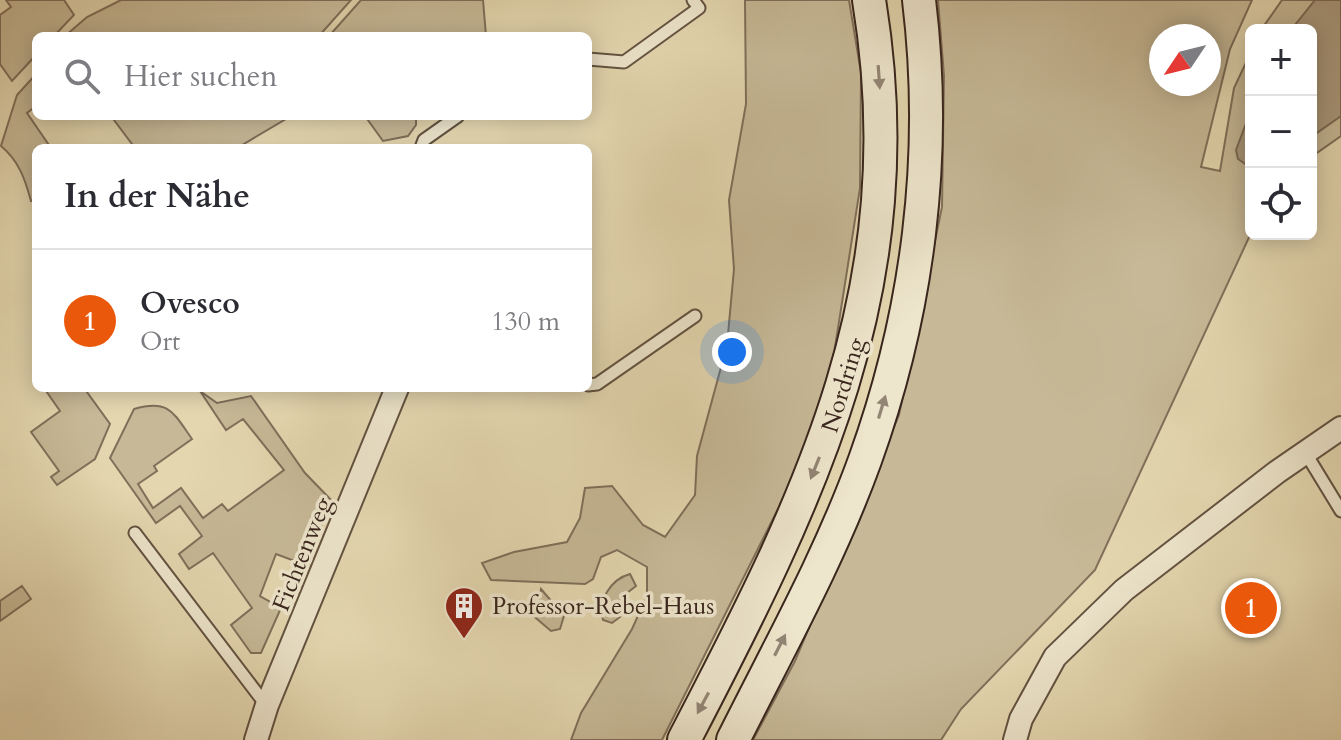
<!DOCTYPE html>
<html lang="de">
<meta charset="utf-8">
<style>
:root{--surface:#fff;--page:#f7f7f7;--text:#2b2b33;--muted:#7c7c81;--line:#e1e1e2;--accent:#ea580c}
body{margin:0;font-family:Cardo,serif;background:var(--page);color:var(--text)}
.controls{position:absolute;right:24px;top:24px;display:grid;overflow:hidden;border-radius:12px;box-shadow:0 4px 20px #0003}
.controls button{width:72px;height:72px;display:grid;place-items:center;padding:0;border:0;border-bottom:2px solid var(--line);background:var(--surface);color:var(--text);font:40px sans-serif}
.compass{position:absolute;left:1149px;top:24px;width:72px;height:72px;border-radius:50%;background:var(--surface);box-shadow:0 4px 20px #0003;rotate:235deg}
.you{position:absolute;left:732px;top:352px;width:28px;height:28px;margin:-20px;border:6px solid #fff;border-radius:50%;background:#1a73e8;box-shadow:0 0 0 12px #1a73e833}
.badge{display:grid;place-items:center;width:52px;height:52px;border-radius:50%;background:var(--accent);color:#fff;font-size:26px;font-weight:700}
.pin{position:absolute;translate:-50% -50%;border:4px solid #fff;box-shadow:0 2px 8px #0006}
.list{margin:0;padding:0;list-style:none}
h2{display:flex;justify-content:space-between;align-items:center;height:104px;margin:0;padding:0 32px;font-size:34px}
h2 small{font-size:26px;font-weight:400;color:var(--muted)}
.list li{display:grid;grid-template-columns:52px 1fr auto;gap:24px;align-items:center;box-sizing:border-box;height:144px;padding:0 32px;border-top:2px solid var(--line)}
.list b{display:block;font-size:30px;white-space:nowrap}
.list p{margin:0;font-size:26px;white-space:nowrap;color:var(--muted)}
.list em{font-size:26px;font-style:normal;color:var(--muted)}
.icon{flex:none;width:44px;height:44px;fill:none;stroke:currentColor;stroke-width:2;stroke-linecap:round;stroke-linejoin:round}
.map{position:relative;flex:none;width:1341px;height:740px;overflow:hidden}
.search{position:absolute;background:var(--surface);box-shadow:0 4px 20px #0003;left:32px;top:32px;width:560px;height:88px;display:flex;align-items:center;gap:20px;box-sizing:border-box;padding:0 28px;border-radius:12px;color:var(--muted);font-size:30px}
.panel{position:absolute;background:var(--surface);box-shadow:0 4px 20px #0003;left:32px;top:144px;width:560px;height:248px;border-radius:12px}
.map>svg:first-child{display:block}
.green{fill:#c7b997;stroke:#806f5a;stroke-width:2;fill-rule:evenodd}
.water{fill:#aa9a7e;stroke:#7c6b57;stroke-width:2}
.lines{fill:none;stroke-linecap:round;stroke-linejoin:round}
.lane-casing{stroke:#635241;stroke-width:15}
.street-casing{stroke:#635241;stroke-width:26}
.secondary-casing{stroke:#38251c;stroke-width:36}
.lane{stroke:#ede5cc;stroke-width:11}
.street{stroke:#ede5cc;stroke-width:22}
.secondary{stroke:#ede5cc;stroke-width:32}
.oneway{fill:#928574}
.labels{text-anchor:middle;stroke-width:7;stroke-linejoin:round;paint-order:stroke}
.street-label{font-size:24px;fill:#38251c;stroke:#ede5cc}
.poi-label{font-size:24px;fill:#38251c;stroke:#ede5cc;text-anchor:start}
</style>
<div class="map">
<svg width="1341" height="740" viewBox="0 0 1341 740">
<rect width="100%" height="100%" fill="#e4d7b0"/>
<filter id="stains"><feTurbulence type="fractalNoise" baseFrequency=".0025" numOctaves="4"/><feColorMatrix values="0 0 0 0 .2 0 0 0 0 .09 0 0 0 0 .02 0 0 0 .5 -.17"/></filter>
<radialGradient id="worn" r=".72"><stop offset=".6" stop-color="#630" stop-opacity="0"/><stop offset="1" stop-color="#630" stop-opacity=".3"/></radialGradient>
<path class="green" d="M6,0H64L74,15L54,36H36V55L12,81L0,64V15L11,7Z
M121,0H351L319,36H65L87,17Z
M361,0H483L486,36H329Z
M745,0H849L861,73L860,188L833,360L797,471L662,740H571L581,713L632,629L647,596V567L617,550L601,557L593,579L585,584L491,580L482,563L514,552L567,542L580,518L585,488L612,486L643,525L665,537L695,495L697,456L727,345L734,269L729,200L746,104Z
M938,0H1252L1230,49L1201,167L1220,171L1234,88L1251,52V233L1095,570L961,709L941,740H753L795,661L899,415L942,207L944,76ZM1161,36H1209V84H1161Z
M1282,0H1341V136L1311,157V30H1261Z
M36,74V106L27,113L51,148H36V200L31,201C25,179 19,161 1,146L17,95Z
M111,116H291L237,148H135Z
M365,116H416V125L408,136L383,141Z
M44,388H84L110,424L95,459L57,485L51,477L59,471L31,432L60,411Z
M200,391L217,403L251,396L305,473L334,503L300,563L276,554L260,596L281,608L261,653H251L231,625L252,608L213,553L189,569L179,554L202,536L180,506L156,523L110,458L134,409C169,399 173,412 192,439L154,466L157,471L138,484L153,508L181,488L203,518L222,504L228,511L284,470L243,419L226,430Z
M630,574L636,586L627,593L620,617L612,623L603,620C597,601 611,579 630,574Z
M22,586L31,599L0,621V601Z
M541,589L564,616L560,629L551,631L530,613L538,607Z"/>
<path class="water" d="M1315,0H1341V116L1311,137V30H1291Z
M1251,110V168L1238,159L1236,150Z"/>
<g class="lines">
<defs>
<path id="lane" d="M588,59L624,62L699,8L693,0
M421,148L424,140L458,116
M588,385L597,384L695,316
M1305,452L1341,511
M135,533L266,705"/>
<path id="street" d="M256,740L267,705L397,388
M1015,740L1021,719L1055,657L1124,590L1277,472L1341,428"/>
<path id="secondary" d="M684,740C812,494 916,286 869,0
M733,740C779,648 830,557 865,460C918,313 938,156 919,0"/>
</defs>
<use href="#lane" class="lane-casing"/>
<use href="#street" class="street-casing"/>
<use href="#secondary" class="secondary-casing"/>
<use href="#lane" class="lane"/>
<use href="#street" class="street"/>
<use href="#secondary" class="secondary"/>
</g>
<defs><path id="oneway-solid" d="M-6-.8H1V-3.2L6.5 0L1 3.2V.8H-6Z" transform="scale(2)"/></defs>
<g class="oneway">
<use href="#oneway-solid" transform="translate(879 77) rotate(86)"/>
<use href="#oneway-solid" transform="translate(882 407) rotate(-73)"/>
<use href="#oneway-solid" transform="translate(815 468) rotate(112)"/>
<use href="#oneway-solid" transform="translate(780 645) rotate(-63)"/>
<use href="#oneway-solid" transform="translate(703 703) rotate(118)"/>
</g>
<defs>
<symbol id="building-pin" viewBox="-11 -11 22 30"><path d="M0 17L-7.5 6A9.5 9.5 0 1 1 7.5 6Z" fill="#8f2418" stroke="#ede5cc"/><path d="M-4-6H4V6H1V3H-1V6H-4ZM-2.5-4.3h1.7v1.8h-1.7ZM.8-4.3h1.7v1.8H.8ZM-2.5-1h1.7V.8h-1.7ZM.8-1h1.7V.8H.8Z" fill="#fff"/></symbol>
</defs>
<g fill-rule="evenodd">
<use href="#building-pin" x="442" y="584" width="44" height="60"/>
</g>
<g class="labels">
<g class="street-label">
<text transform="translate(843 385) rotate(-73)" y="8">Nordring</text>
<text transform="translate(302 554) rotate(-68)" y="8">Fichtenweg</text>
</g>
<g class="poi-label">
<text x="492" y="614">Professor-Rebel-Haus</text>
</g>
</g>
<rect width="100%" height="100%" filter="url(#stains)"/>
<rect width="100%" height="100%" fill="url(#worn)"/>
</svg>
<div class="controls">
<button>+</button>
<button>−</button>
<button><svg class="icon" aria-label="locate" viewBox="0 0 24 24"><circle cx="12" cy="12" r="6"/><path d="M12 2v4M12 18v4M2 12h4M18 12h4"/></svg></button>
</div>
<svg class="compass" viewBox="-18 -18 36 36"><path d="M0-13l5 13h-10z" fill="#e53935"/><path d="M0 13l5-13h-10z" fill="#7c7c81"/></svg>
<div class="you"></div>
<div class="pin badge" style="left:1251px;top:608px">1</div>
<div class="search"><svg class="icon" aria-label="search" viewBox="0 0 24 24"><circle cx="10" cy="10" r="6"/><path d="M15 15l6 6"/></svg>Hier suchen</div>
<section class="panel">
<h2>In der Nähe<small></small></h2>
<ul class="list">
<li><span class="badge">1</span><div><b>Ovesco</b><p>Ort</p></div><em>130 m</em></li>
</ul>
</section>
</div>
